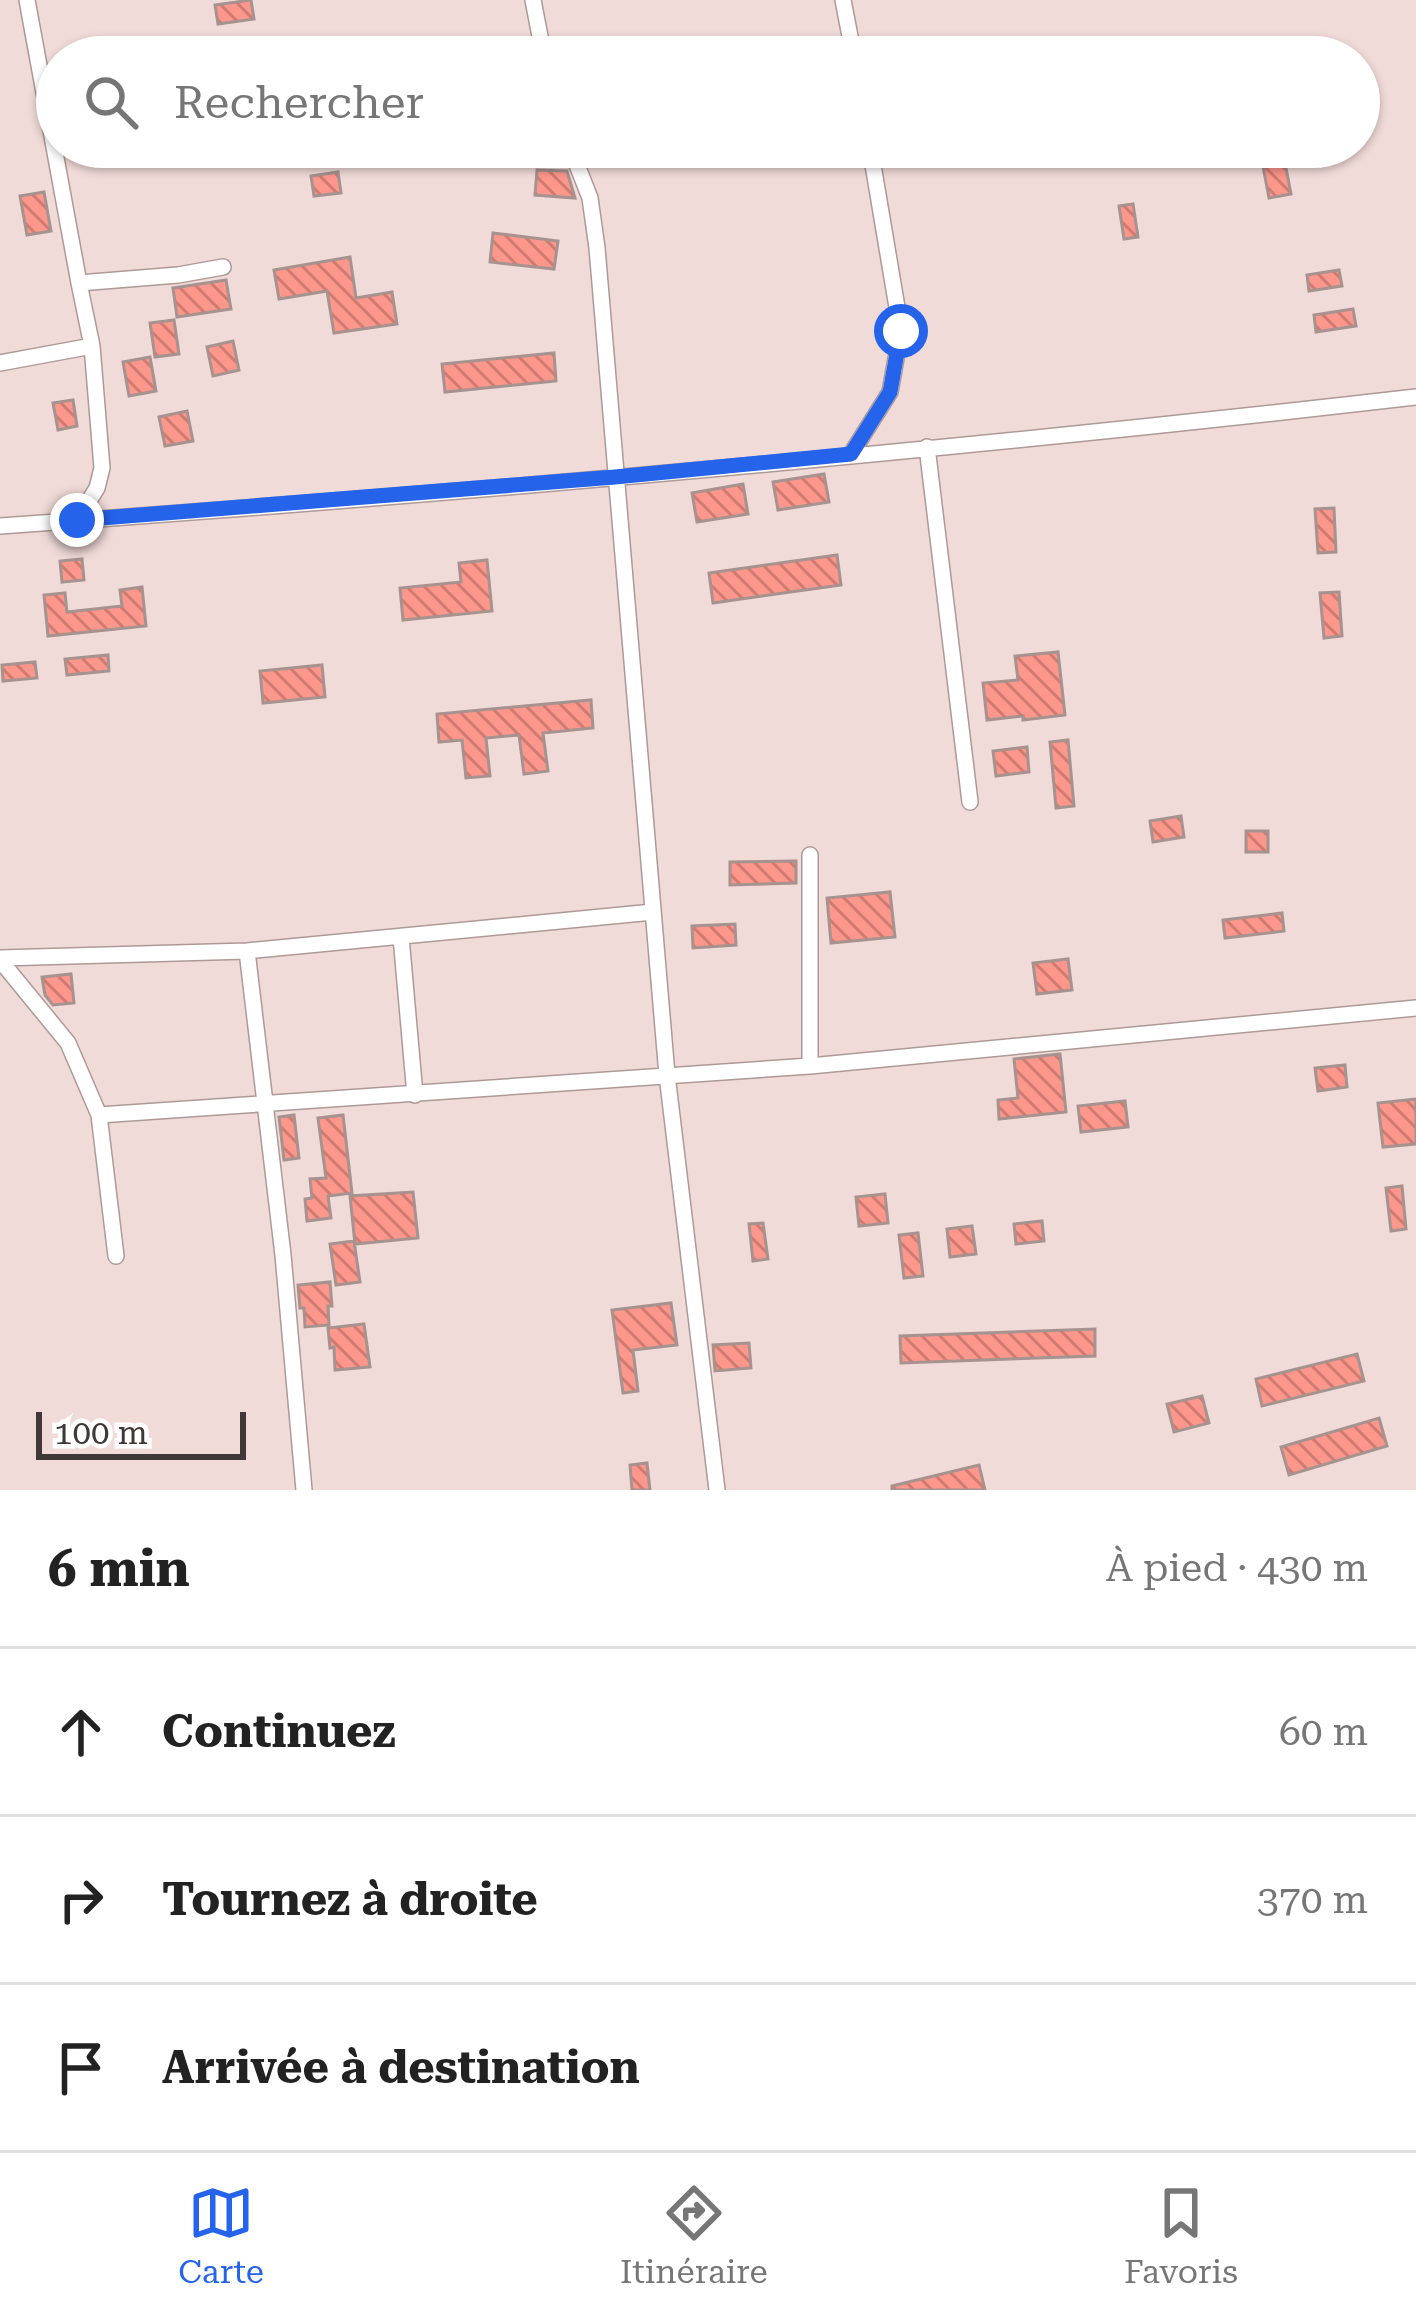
<!DOCTYPE html>
<html lang="fr">
<meta charset="utf-8">
<style>
:root{--surface:#fff;--page:#f6f6f6;--text:#222;--muted:#767676;--line:#e0e0e0;--accent:#2563eb}
body{margin:0;font-family:"Roboto Serif",serif;background:var(--page);color:var(--text)}
.scale{position:absolute;left:36px;bottom:30px;width:210px;box-sizing:border-box;padding-left:12px;border:6px solid #403837;border-top:0;font-size:33px;line-height:42px;white-space:nowrap;color:#403837;-webkit-text-stroke:9px #fff;paint-order:stroke}
.stop{position:absolute;width:36px;height:36px;margin:-27px;border:9px solid #2563eb;border-radius:50%;background:#fff}
.stop.end{background:#2563eb;border-color:#fff;box-shadow:0 3px 12px #0008}
.list{margin:0;padding:0;list-style:none}
h2{display:flex;justify-content:space-between;align-items:center;height:156px;margin:0;padding:0 48px;font-size:51px}
h2 small{font-size:39px;font-weight:400;color:var(--muted)}
.list li{display:grid;grid-template-columns:78px 1fr auto;gap:36px;align-items:center;box-sizing:border-box;height:168px;padding:0 48px;border-top:3px solid var(--line)}
.list b{display:block;font-size:45px;white-space:nowrap}
.list em{font-size:39px;font-style:normal;color:var(--muted)}
.icon{flex:none;width:66px;height:66px;fill:none;stroke:currentColor;stroke-width:2;stroke-linecap:round;stroke-linejoin:round}
.map{position:relative;flex:none;width:1416px;height:1490px;overflow:hidden}
.search{position:absolute;background:var(--surface);box-shadow:0 3px 9px #0004;left:36px;right:36px;top:36px;height:132px;display:flex;align-items:center;gap:30px;box-sizing:border-box;padding:0 42px;border-radius:66px;color:var(--muted);font-size:45px}
.sheet{height:660px;background:var(--surface)}
nav{display:flex;justify-content:space-around;align-items:center;box-sizing:border-box;height:168px;border-top:3px solid var(--line);background:var(--surface);font-size:33px;color:var(--muted)}
nav a{display:grid;justify-items:center;gap:6px}
nav .on{color:var(--accent)}
.map>svg:first-child{display:block}
.building{fill:url(#building-back-hatch);stroke:#a6928f;stroke-width:3}
.lines{fill:none;stroke-linecap:round;stroke-linejoin:round}
.minor-casing{stroke:#ad9996;stroke-width:18}
.minor{stroke:#fff;stroke-width:15}
.route{stroke:#2563eb;stroke-width:15}
</style>
<div class="map">
<svg width="1416" height="1490" viewBox="0 0 1416 1490">
<defs>
<pattern id="building-back-hatch" width="6" height="6" patternUnits="userSpaceOnUse" patternTransform="scale(3)"><rect width="6" height="6" fill="#fd968b"/><path d="M-1 5l2 2M0 0l6 6M5-1l2 2" fill="none" stroke="#ce7b72"/></pattern>
</defs>
<rect width="100%" height="100%" fill="#f1dbd8"/>
<path class="building" d="M251,0L254,19L218,24L215,5Z
M1283,152L1291,194L1269,198L1261,156Z
M537,170L567,171L575,198L535,195Z
M338,172L341,193L314,196L311,176Z
M44,192L51,231L27,235L20,196Z
M1133,204L1138,237L1124,239L1119,206Z
M493,233L558,241L554,269L490,262Z
M350,257L356,298L392,292L397,324L334,333L327,291L279,299L274,270Z
M1339,270L1342,286L1309,291L1307,275Z
M226,280L231,309L177,317L173,288Z
M1353,309L1356,326L1316,332L1314,315Z
M174,320L179,354L155,357L150,323Z
M233,341L239,370L213,376L207,347Z
M554,353L556,381L445,392L442,364Z
M150,357L156,391L129,396L123,362Z
M73,400L77,426L58,430L53,403Z
M187,411L193,441L165,446L159,417Z
M824,474L829,502L778,510L773,482Z
M743,484L748,514L697,522L692,493Z
M1334,508L1336,552L1318,553L1315,509Z
M837,555L841,585L713,603L709,573Z
M82,559L84,580L62,582L60,561Z
M487,560L492,611L403,620L400,588L461,582L459,563Z
M142,587L146,626L48,636L44,595L65,593L67,612L122,606L120,590Z
M1339,592L1342,636L1324,638L1320,593Z
M1058,652L1065,715L1023,720V716L987,720L983,683L1018,680L1015,656Z
M108,655L109,671L67,675L65,659Z
M35,662L37,678L3,681L2,665Z
M322,665L325,697L263,703L260,671Z
M591,700L593,728L543,733L548,771L524,774L519,735L486,738L490,776L466,778L462,740L439,742L437,714Z
M1068,740L1074,806L1056,808L1050,742Z
M1027,747L1029,772L996,776L993,751Z
M1181,816L1184,837L1153,842L1150,821Z
M1246,831H1268V852H1246Z
M796,861V883L730,885V862Z
M890,892L895,937L831,943L827,898Z
M1282,913L1284,931L1225,938L1223,920Z
M735,924L736,945L693,948L692,926Z
M1068,959L1072,990L1037,994L1033,963Z
M71,974L74,1003L53,1005L45,995L42,977Z
M1060,1054L1066,1112L999,1119L998,1100L1018,1098L1014,1059Z
M1345,1065L1347,1087L1318,1091L1315,1068Z
M1416,1099V1144L1383,1147L1378,1103Z
M1125,1101L1128,1127L1081,1132L1078,1106Z
M294,1115L299,1158L284,1160L279,1117Z
M343,1115L352,1193L328,1196L331,1218L307,1221L305,1199L312,1198L310,1179L326,1178L318,1118Z
M1402,1186L1406,1229L1391,1231L1386,1188Z
M413,1192L418,1238L355,1244L350,1196Z
M885,1194L888,1223L859,1226L856,1197Z
M1042,1221L1044,1241L1016,1244L1014,1224Z
M763,1223L768,1259L753,1261L749,1224Z
M972,1226L976,1254L950,1257L947,1229Z
M918,1233L923,1276L904,1278L899,1235Z
M354,1241L360,1282L336,1285L330,1244Z
M330,1282L332,1306H328L329,1325L305,1327L304,1308H300L298,1285Z
M671,1303L677,1345L633,1350L638,1391L623,1393L612,1310Z
M364,1324L370,1367L335,1370L334,1347L330,1348L328,1328Z
M1095,1329V1356L901,1363L900,1336Z
M749,1343L751,1368L715,1371L713,1345Z
M1357,1354L1364,1381L1262,1406L1256,1379Z
M1202,1396L1209,1423L1174,1432L1167,1404Z
M1379,1418L1387,1446L1289,1475L1281,1447Z
M647,1463L650,1490H632L630,1465Z
M979,1465L985,1490H892V1486Z"/>
<g class="lines">
<defs>
<path id="minor" d="M27,0L79,283
M533,0L544,57
M843,0L854,57
M570,147L590,198L597,248L667,1075L717,1490
M0,363L92,346
M927,447L970,802
M851,454L890,392L901,331L870,147
M77,520L97,488L102,468L92,346L79,283L178,275L223,267
M0,526C473,493 945,451 1416,397
M401,937L415,1095
M247,951L283,1255L304,1490
M0,958L247,951L653,912
M0,960L68,1043L99,1115L116,1256
M810,1066V855
M99,1115L810,1066L1416,1008"/>
</defs>
<use href="#minor" class="minor-casing"/>
<use href="#minor" class="minor"/>
</g>
<g class="lines">
<path class="route" d="M77,520L615,477L851,454L890,392L901,331"/>
</g>
</svg>
<div class="scale">100 m</div>
<div class="stop" style="left:901px;top:331px"></div>
<div class="stop end" style="left:77px;top:520px"></div>
<div class="search"><svg class="icon" aria-label="search" viewBox="0 0 24 24"><circle cx="10" cy="10" r="6"/><path d="M15 15l6 6"/></svg>Rechercher</div>
</div>
<section class="sheet">
<h2>6 min<small>À pied · 430 m</small></h2>
<ul class="list">
<li><svg class="icon" aria-label="ahead" viewBox="0 0 24 24"><path d="M12 20V5M6 11l6-6 6 6"/></svg><div><b>Continuez</b></div><em>60 m</em></li>
<li><svg class="icon" aria-label="right" viewBox="0 0 24 24"><path d="M7 20v-9h11M14 6l5 5-5 5"/></svg><div><b>Tournez à droite</b></div><em>370 m</em></li>
<li><svg class="icon" aria-label="arrive" viewBox="0 0 24 24"><path d="M6 21V4h12l-3 4 3 4H6"/></svg><div><b>Arrivée à destination</b></div></li>
</ul>
</section>
<nav>
<a class="on"><svg class="icon" aria-label="map" viewBox="0 0 24 24"><path d="M3 6l6-2 6 2 6-2v14l-6 2-6-2-6 2zM9 4v14M15 6v14"/></svg>Carte</a>
<a><svg class="icon" aria-label="directions" viewBox="0 0 24 24"><path d="M12 3l9 9-9 9-9-9zM9 14v-3h6M13 9l2 2-2 2"/></svg>Itinéraire</a>
<a><svg class="icon" aria-label="saved" viewBox="0 0 24 24"><path d="M7 4h10v16l-5-4-5 4z"/></svg>Favoris</a>
</nav>
